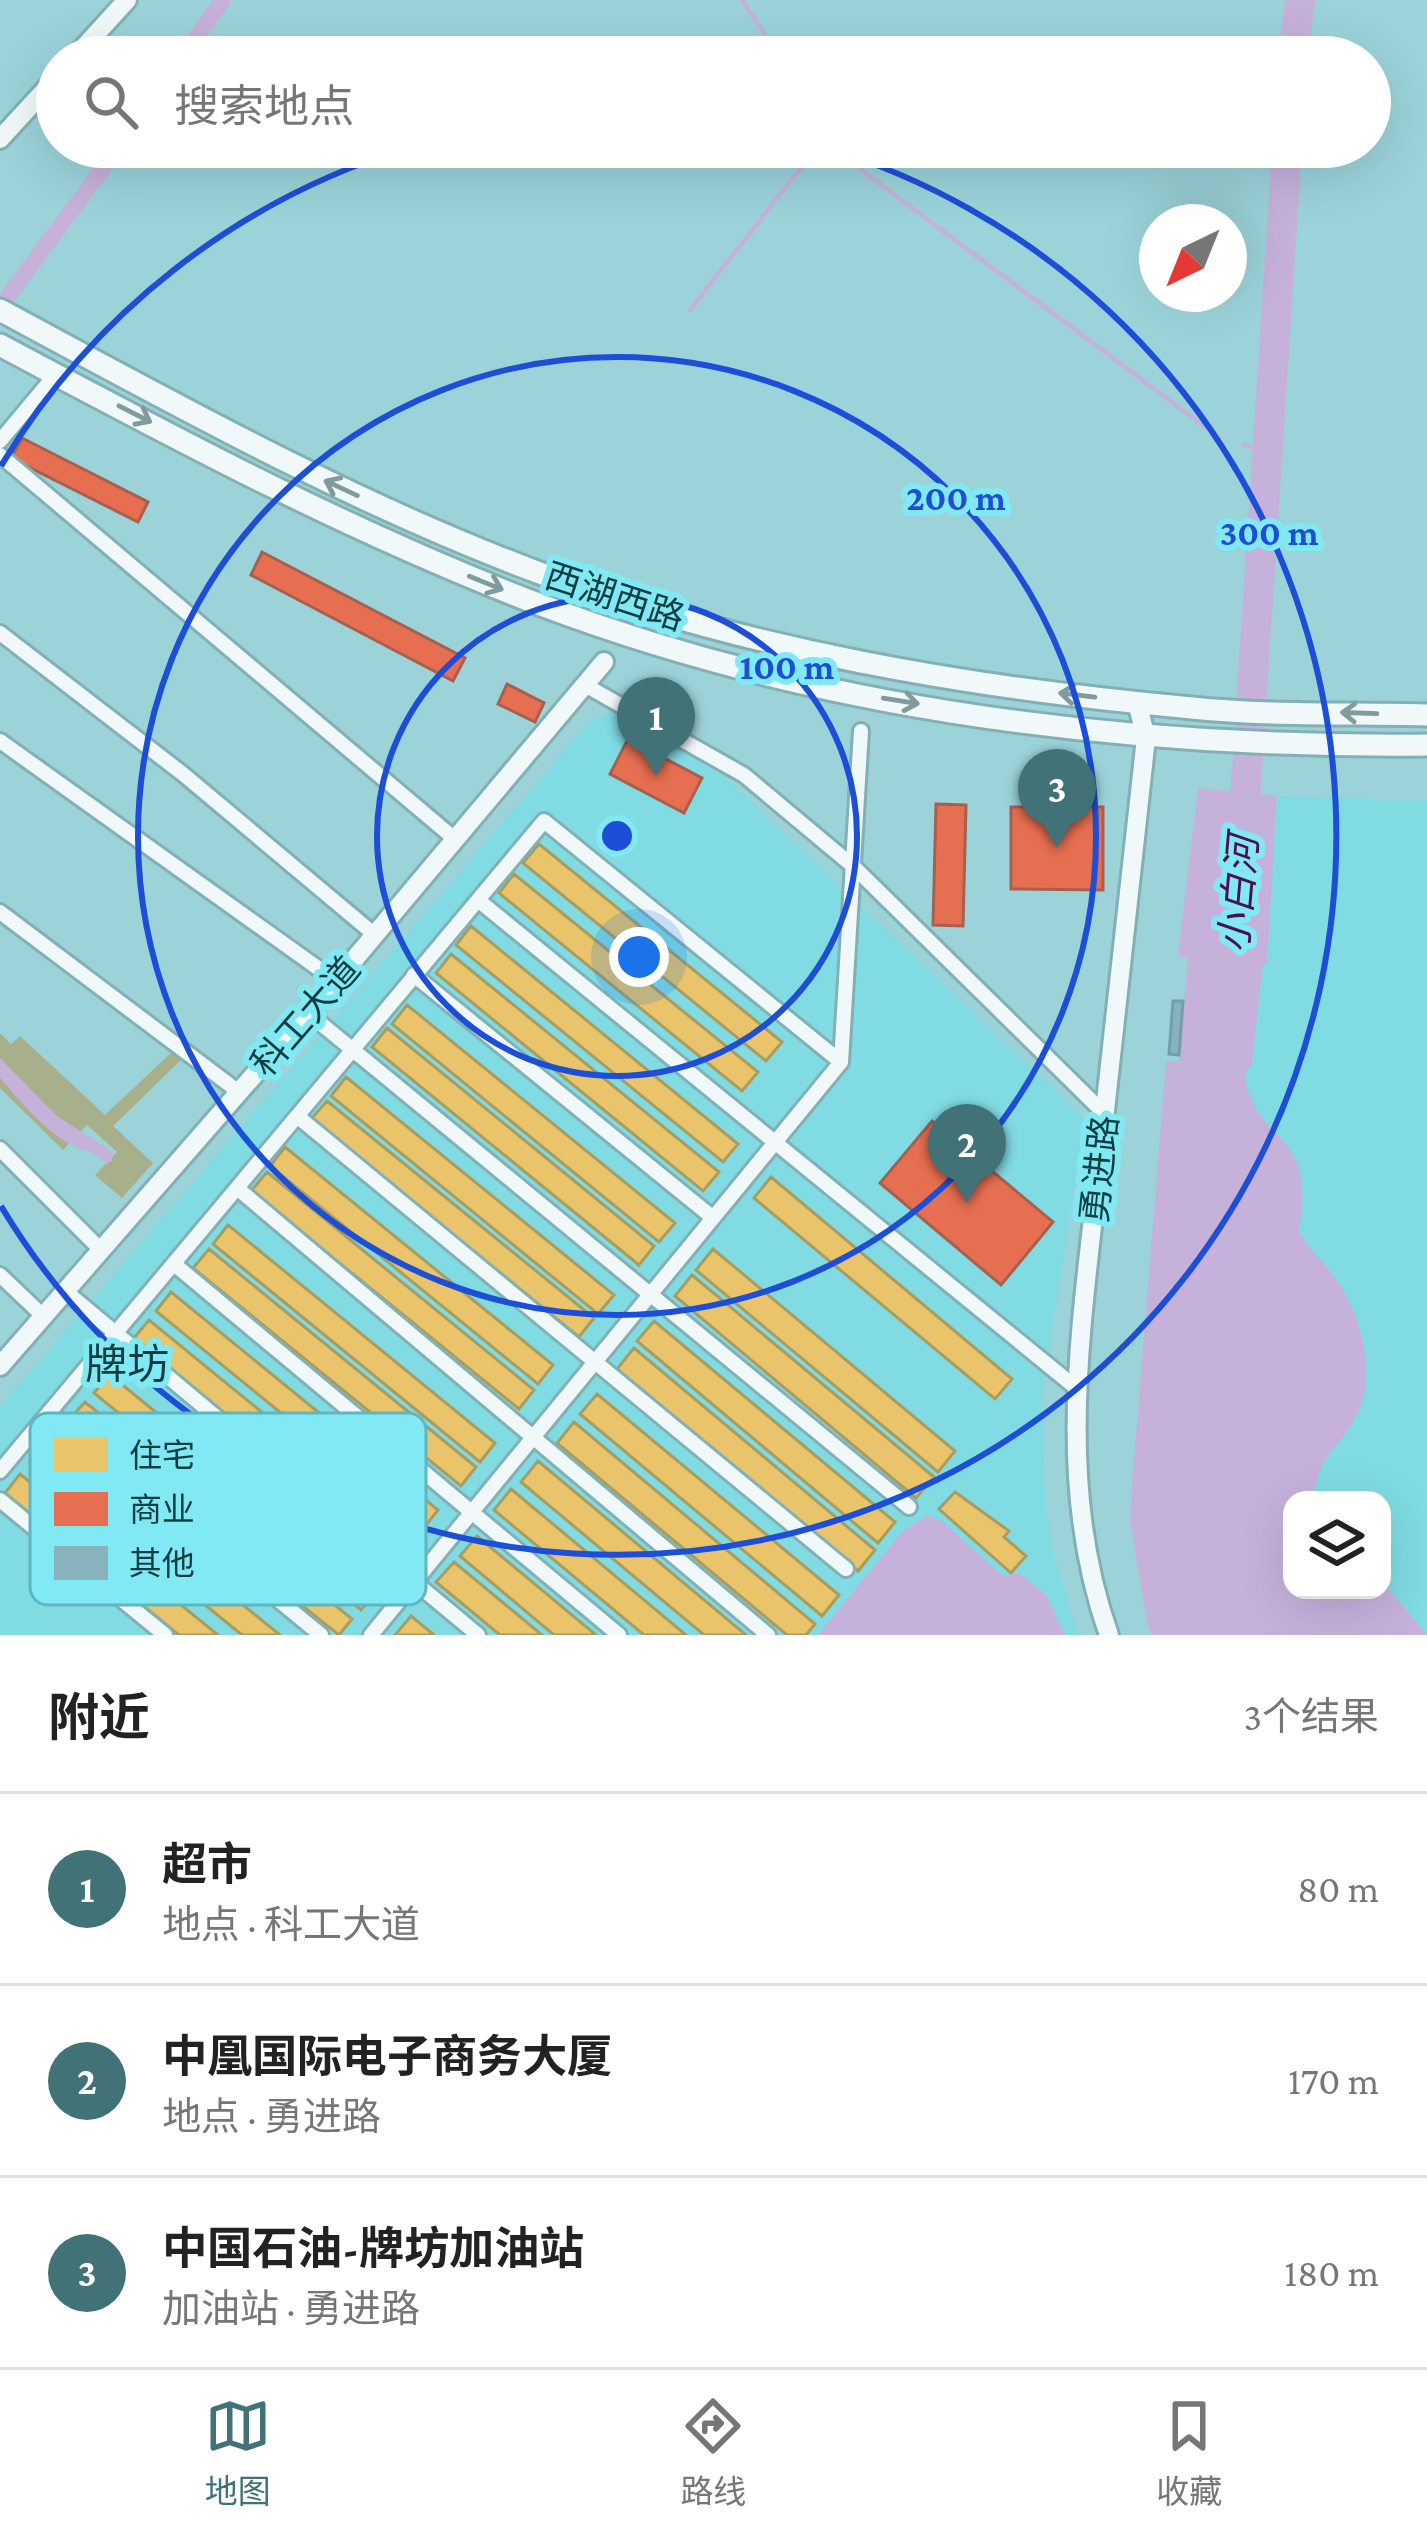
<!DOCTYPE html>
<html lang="zh">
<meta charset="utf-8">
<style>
:root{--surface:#fff;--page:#f6f6f6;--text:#222;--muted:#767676;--line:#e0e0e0;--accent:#417278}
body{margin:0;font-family:"Crimson Pro","Noto Sans SC",serif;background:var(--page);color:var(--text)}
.controls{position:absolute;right:36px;bottom:36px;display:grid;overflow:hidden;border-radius:24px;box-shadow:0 12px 48px #0002}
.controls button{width:108px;height:108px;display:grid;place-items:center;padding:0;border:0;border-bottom:3px solid var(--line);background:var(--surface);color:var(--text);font:60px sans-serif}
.compass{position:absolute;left:1139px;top:204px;width:108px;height:108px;border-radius:50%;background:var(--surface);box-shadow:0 12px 48px #0002;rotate:223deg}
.you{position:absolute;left:639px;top:957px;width:42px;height:42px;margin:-30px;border:9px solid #fff;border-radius:50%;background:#1a73e8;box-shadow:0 0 0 18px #1a73e833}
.badge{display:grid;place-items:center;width:78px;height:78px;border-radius:50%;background:var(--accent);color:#fff;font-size:39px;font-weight:700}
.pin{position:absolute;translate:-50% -99px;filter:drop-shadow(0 3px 6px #0008)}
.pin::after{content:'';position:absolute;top:63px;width:42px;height:36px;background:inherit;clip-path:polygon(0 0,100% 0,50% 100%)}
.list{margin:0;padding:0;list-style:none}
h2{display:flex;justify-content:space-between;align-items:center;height:156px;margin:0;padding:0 48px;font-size:51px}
h2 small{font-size:39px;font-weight:400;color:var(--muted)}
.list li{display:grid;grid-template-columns:78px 1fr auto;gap:36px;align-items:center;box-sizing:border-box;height:192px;padding:0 48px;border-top:3px solid var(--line)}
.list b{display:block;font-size:45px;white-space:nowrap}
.list p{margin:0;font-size:39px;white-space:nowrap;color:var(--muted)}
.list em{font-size:39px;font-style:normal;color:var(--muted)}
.icon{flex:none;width:66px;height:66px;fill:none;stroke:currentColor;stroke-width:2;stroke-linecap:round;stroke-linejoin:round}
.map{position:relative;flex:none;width:1427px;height:1635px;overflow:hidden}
.search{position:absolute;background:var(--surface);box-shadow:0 12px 48px #0002;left:36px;right:36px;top:36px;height:132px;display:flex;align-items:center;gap:30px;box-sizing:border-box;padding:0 42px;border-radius:66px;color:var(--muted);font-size:45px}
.sheet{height:732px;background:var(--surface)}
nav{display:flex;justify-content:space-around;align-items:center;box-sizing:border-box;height:168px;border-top:3px solid var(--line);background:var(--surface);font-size:33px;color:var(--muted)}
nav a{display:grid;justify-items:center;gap:6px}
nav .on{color:var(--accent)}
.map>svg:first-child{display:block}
.built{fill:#80dbe3;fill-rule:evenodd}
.forest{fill:#a8af8b}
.water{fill:#c6b1db}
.homes{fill:#e9c46a;stroke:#a89c5e;stroke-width:3}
.shops{fill:#e76f51;stroke:#a7604d;stroke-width:3}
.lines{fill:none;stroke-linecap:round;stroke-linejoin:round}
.stream{stroke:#c6b1db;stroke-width:4.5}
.canal{stroke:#c6b1db;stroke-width:16}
.river{stroke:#c6b1db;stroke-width:30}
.building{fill:#89b3bc;stroke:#739fa8;stroke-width:3}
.street-casing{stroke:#82b0b4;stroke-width:20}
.secondary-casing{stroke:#82b0b4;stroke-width:24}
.primary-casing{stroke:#82b0b4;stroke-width:27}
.street{stroke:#f0f8f9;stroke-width:14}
.secondary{stroke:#f0f8f9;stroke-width:18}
.primary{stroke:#f0f8f9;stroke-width:21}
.oneway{stroke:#809b9e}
.ring{fill:none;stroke:#1d4ed8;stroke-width:6}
.labels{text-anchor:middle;stroke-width:12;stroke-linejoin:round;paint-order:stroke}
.street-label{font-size:36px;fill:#113e43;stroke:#81e9f3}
.water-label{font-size:39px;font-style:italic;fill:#4e0e54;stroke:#81e9f3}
.quarter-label{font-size:42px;fill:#113e43;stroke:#81e9f3}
.key{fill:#81e9f3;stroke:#5fb6be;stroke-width:3}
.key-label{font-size:33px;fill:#113e43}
.centre{fill:#1d4ed8;stroke:#81e9f3;stroke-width:6}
.ring-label{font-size:36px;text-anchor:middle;font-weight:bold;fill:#1d4ed8;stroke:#81e9f3;stroke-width:12;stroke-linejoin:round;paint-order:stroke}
</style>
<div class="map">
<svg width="1427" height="1635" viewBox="0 0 1427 1635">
<rect width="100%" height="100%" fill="#9bd3d9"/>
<path class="built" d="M609,713L623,716L722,775L1085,1119L1042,1394L1045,1498L1053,1553L1079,1635H0V1407L592,719Z
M1277,796L1427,800V1635H1256L1200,1443ZM1292,1500H1382V1590H1292Z"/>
<path class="forest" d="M0,1033L11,1044L20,1036L105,1115L174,1050L182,1059L113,1126L153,1163L122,1198L95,1175L117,1152L87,1125L63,1150L0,1088Z"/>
<path class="water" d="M1198,788L1277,796L1267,963H1263L1252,1064L1245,1074C1254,1147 1318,1125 1299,1231C1308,1249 1321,1259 1333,1275C1361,1312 1379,1375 1355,1418C1335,1455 1320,1450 1313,1500H1292V1590H1382V1581L1427,1635H1152L1147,1623L1130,1522L1132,1485L1166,1061H1179L1188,958L1178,955Z
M0,1058L57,1116L113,1152L112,1161L107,1164C94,1150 89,1153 74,1146C47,1134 19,1100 0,1078Z
M927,1515L943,1522L1003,1576L1020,1573L1046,1595L1065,1635H818L902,1532Z"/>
<path class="homes" d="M539,844L782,1042L766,1061L523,863Z
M514,874L758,1072L742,1091L499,893Z
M471,926L738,1144L723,1162L456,945Z
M451,954L719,1172L703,1191L436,973Z
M407,1005L675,1223L659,1242L392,1024Z
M387,1028L654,1246L639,1265L372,1047Z
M346,1077L614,1295L598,1314L331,1096Z
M327,1101L594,1318L579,1337L311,1119Z
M285,1147L553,1365L538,1384L270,1166Z
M267,1172L534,1390L519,1409L251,1191Z
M771,1177L1012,1379L995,1399L754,1198Z
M228,1225L495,1443L480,1462L213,1244Z
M209,1249L476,1467L461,1486L193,1268Z
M713,1249L955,1451L938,1472L696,1270Z
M692,1275L934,1477L916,1498L675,1296Z
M171,1292L438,1510L423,1529L156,1311Z
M149,1320L416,1538L401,1557L133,1339Z
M654,1321L895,1522L878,1543L637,1341Z
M634,1348L875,1550L858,1571L617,1369Z
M109,1374L376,1592L361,1610L94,1393Z
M597,1394L839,1595L822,1616L580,1414Z
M85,1402L352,1619L339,1635L69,1420Z
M574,1422L815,1624L806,1635H787L557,1443Z
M45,1444L280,1635H242L30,1462Z
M538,1461L746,1635H704L521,1482Z
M20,1474L218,1635H179L5,1493Z
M511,1489L686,1635H644L494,1510Z
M955,1492L1009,1531L1004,1537L1026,1556L1011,1573L939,1509Z
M477,1536L596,1635H554L460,1556Z
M454,1562L542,1635H500L436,1582Z
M411,1616L434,1635H395Z"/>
<path class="shops" d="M22,438L148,502L138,522L11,458Z
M262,552L465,658L453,681L251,575Z
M507,684L544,703L535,722L498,704Z
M628,739L702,778L684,813L610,774Z
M936,804L966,805L963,926L933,925Z
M1011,807H1103V890L1011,889Z
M932,1121L1053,1222L1001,1285L880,1183Z"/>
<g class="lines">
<path class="stream" d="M742,0L780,57
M844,147L864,172L1220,438
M690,310L817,147
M1244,445L1267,451"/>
<path class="canal" d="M182,57L223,0
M0,307L119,147"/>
<path class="river" d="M1293,57L1300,0
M1243,832L1287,147"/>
</g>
<path class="building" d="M1173,1001H1183L1179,1055L1169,1054Z"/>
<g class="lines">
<defs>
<path id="street" d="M0,441L56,374
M0,455L456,840
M0,633L183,774L375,935
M592,689L744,775L854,867L1105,1114
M0,741L336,981
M478,900L1075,1387
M0,912L239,1092
M414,975L712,1217
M308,1013L909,1507
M297,1116L846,1569
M0,1149L101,1250
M237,1188L768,1635
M174,1264L619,1635
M0,1275L43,1316
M65,1291L478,1635
M49,1412L321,1635
M0,1471L544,821L841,1062
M0,1500L165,1635
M371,1635L841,1062L861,731"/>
<path id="secondary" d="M75,57L127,0
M0,139L57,77
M0,1366L336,981L604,662
M1109,1635C1053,1479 1083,1317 1100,1156C1115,1017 1131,877 1146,738L1137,702"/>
<path id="primary" d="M0,310C175,404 350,502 537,572C746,650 970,688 1192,708C1269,716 1349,713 1427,715
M0,345C176,439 354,534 541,605C822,711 1129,748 1427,745"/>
</defs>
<use href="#street" class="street-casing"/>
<use href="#secondary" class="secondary-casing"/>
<use href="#primary" class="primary-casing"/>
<use href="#street" class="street"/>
<use href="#secondary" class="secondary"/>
<use href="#primary" class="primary"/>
</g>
<defs><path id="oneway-shaft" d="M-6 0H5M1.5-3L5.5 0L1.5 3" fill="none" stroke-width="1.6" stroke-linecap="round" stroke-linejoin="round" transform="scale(3)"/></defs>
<g class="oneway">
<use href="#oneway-shaft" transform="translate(135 414) rotate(27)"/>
<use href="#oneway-shaft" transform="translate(341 488) rotate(-155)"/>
<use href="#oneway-shaft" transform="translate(486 583) rotate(22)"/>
<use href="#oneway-shaft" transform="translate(1077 695) rotate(-173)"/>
<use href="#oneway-shaft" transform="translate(901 701) rotate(9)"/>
<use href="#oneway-shaft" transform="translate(1359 713) rotate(-178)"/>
</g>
<g class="ring">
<circle cx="617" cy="836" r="240"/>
<circle cx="617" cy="836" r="479"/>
<path d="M1 466A719 719 0 0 1 407 148M827 148A719 719 0 1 1 1 1206"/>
</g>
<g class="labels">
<g class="street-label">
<text transform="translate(615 596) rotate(18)" y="13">西湖西路</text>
<text transform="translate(305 1016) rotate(-49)" y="13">科工大道</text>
<text transform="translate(1099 1169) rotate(-84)" y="13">勇进路</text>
</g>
<g class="water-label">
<text transform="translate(1238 894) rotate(-85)" y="14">小白河</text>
</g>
<g class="quarter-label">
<text x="127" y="1379">牌坊</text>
</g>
</g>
<rect x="30" y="1413" width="396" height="192" rx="18" class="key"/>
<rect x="54" y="1438" width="54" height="34" fill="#e9c46a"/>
<rect x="54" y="1492" width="54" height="34" fill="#e76f51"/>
<rect x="54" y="1546" width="54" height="34" fill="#89b3bc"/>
<g class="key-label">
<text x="129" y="1467">住宅</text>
<text x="129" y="1521">商业</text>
<text x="129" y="1575">其他</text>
</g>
<circle cx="617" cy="836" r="18" class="centre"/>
<g class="ring-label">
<text x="956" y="510">200 m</text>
<text x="1269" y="545">300 m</text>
<text x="787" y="679">100 m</text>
</g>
</svg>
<div class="controls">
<button><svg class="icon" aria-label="layers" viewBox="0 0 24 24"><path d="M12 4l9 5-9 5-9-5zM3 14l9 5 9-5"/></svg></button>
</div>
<svg class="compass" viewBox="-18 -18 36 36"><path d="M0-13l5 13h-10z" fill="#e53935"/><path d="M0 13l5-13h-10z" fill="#767676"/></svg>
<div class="you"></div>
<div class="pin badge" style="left:656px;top:776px">1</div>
<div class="pin badge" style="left:967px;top:1203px">2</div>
<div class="pin badge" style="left:1057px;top:848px">3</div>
<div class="search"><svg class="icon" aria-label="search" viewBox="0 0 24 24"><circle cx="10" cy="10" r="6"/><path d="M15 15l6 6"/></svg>搜索地点</div>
</div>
<section class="sheet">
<h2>附近<small>3个结果</small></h2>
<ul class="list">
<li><span class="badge">1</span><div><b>超市</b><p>地点 · 科工大道</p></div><em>80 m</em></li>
<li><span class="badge">2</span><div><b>中凰国际电子商务大厦</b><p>地点 · 勇进路</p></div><em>170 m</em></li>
<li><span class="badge">3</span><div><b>中国石油-牌坊加油站</b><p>加油站 · 勇进路</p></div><em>180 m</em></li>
</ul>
</section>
<nav>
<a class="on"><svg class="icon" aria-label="map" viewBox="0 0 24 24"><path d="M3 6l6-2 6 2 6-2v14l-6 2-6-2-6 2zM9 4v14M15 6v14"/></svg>地图</a>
<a><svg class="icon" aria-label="directions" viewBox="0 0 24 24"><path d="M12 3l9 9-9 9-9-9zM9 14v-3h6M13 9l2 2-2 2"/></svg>路线</a>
<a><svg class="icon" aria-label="saved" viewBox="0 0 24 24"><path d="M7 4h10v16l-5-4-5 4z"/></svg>收藏</a>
</nav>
